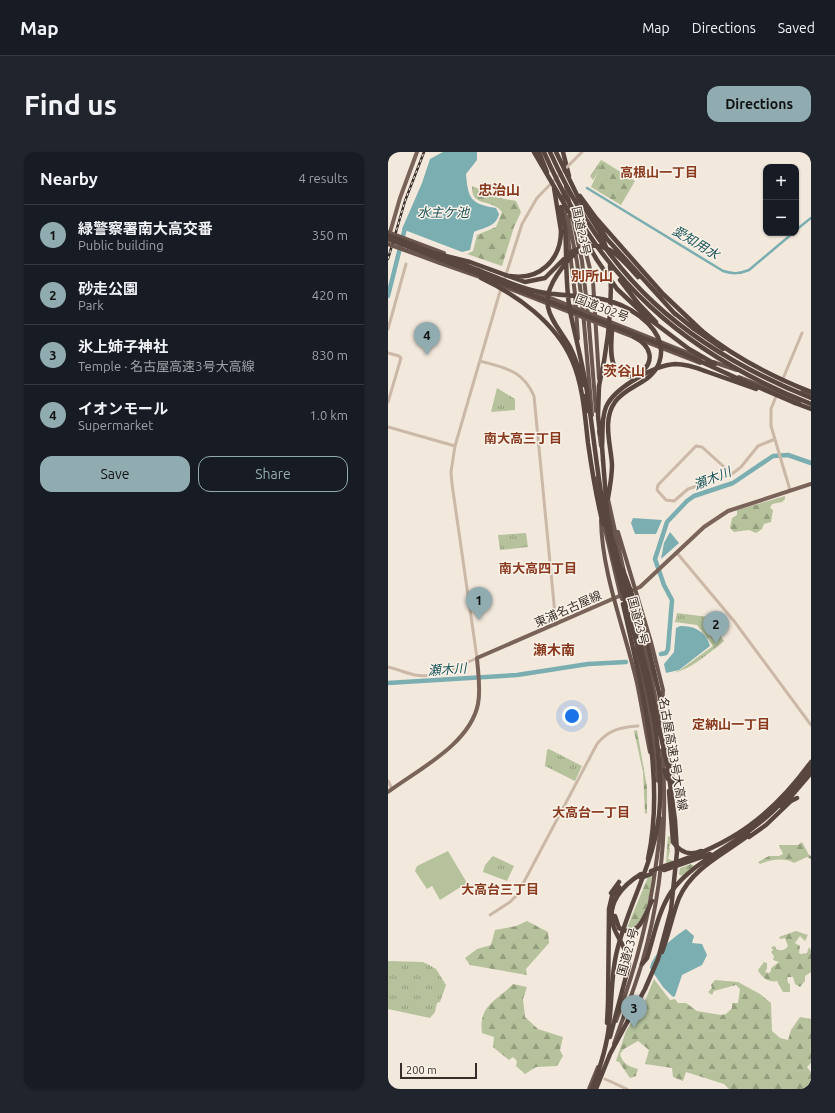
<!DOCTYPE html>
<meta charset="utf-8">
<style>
:root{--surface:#171b24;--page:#20242c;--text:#f1f3f6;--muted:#9ea1a6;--line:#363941;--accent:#91acb0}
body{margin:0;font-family:Ubuntu,"Noto Sans JP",sans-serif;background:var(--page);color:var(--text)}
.controls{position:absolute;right:12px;top:12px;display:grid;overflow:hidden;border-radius:8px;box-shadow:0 1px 3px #0004}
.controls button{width:36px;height:36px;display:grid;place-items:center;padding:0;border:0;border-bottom:1px solid var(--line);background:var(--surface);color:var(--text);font:20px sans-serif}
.scale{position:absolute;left:12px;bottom:10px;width:77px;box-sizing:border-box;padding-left:4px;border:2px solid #382d28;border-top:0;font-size:11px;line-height:14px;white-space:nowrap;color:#382d28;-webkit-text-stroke:3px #faf2e8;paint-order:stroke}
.you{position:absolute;left:184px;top:564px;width:14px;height:14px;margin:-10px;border:3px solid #fff;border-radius:50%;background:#1a73e8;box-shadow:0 0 0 6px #1a73e833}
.badge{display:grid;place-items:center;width:26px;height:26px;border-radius:50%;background:var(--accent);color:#111;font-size:13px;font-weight:700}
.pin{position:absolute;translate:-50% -33px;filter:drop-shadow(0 1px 2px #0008)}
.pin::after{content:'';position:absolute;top:21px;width:14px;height:12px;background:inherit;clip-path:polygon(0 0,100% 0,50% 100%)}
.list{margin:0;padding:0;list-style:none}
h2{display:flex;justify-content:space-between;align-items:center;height:52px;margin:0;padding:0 16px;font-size:17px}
h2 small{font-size:13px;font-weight:400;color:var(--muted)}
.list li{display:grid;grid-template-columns:26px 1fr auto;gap:12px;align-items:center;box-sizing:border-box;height:60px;padding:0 16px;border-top:1px solid var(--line)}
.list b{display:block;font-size:15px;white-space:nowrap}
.list p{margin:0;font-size:13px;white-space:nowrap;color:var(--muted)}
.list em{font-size:13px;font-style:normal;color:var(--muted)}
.actions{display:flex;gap:8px;padding:12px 16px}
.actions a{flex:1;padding:9px 0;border:1px solid var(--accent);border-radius:12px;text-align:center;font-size:14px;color:var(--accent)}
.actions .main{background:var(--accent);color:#111}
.map{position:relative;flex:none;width:423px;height:937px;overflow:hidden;border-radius:12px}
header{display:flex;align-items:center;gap:24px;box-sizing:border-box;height:56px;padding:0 20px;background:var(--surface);border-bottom:1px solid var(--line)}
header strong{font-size:19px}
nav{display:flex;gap:22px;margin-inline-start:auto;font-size:14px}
.intro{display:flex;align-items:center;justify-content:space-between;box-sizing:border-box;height:96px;padding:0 24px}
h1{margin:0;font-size:28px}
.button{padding:10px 18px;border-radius:12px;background:var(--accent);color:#111;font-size:14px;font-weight:700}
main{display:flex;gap:24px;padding:0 24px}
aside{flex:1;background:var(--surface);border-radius:12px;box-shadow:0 1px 3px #0004}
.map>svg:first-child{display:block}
.green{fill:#b5c29b}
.forest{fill:url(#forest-firs)}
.park{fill:url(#park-tufts)}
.water{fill:#7aaeb1}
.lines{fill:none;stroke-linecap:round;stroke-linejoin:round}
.canal{stroke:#7aaeb1;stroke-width:2.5}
.river{stroke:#7aaeb1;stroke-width:4.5}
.tertiary{stroke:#cbb8a7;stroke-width:3}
.primary{stroke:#7a6459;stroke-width:4}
.trunk{stroke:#6a564c;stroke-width:4}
.motorway{stroke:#59473f;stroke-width:4.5}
.rail-casing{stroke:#382d28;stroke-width:2.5}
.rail{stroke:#faf2e8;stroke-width:1;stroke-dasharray:3;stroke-linecap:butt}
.tertiary-bridge{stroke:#cbb8a7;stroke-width:3}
.trunk-bridge{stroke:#6a564c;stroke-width:4}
.motorway-bridge{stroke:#59473f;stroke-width:4.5}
.labels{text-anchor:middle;stroke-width:3;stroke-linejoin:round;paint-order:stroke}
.street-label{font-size:12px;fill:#382d28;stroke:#faf2e8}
.neighbourhood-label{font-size:13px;font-weight:bold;fill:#89391e;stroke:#faf2e8}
.water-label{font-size:13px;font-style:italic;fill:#1c565b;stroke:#faf2e8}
.quarter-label{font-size:14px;font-weight:bold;fill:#89391e;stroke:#faf2e8}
</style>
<header>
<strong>Map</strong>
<nav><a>Map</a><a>Directions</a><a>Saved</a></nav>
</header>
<div class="intro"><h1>Find us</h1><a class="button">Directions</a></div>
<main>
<aside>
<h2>Nearby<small>4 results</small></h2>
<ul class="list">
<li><span class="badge">1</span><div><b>緑警察署南大高交番</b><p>Public building</p></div><em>350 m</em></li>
<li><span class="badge">2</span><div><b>砂走公園</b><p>Park</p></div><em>420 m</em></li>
<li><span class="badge">3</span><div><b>氷上姉子神社</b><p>Temple · 名古屋高速3号大高線</p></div><em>830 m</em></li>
<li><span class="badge">4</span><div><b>イオンモール</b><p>Supermarket</p></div><em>1.0 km</em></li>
</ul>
<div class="actions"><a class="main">Save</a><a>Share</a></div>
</aside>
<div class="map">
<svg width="423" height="937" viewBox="0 0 423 937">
<defs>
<pattern id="forest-firs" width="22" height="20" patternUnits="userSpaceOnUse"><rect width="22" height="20" fill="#b5c29b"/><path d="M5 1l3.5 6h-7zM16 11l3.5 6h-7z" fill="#949e7e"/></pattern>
<pattern id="park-tufts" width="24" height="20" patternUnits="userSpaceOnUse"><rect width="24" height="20" fill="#b5c29b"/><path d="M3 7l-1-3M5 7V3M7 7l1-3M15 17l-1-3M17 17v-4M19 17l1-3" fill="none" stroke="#949e7e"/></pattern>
</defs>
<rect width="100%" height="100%" fill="#f3e8dc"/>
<path class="green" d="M60,699L79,731L52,748L44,734L39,737L27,719L29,714Z"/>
<path class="forest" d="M215,9L247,29L233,53L203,35Z
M84,34L111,46L128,49L133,60L126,75L114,114L79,102L85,99L89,83L108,75L114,60C104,46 83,56 84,34Z
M397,344V347L394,350L384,352L382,356L385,358L383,370L376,372L374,377L368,381L361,378L346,380L342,376L344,366L349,363V358Z
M249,578L259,635V662L257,661L255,620L246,579Z
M280,684L282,685L283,691L281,695L282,698L280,707L286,709L278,712Z
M414,690L421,703L423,704V707L419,705L406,711C396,705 382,708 372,712L370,710L381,704H391L395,702L391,693H410Z
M303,712L306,714L294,724L291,722L292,716Z
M264,724C262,737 259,780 239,776L260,725Z
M139,769L160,780L161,791L138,817L139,823L82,813L77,806L89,797L103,793L107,778L128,774Z
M408,779L420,783L417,789L412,784L407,791L412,794L411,801L413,802L419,801L421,795L423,798V820L417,824V829L412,835L407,832L405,825H399L400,831L402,832V840H395L389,829C381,831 373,825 370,818L376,810L379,811V817L377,820L381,821L383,819V816L391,810L385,808L386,804L383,800L385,798L383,795L387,794L388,797C393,799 396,799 400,794L397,786L392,787L391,785Z
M266,827L282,848L287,847L290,851H298L309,859L333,863L338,862L344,856V851H350L352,837L348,833L326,839L324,843L320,840L324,836L323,833L327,828L350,830L372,842L383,851L384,879L392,886L400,888L403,878L412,865L423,867V911L419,915L423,920V937H341L336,932L298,920L295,929L285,925L284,916L257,912L261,898L250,889L236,897L232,902C235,912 240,914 250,917L248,924L242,926L231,910L228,909L238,879L256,851Z
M125,832L139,835L135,847L137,865L150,877L175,885L172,898L175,904L169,914L148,915L137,922L128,914L129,909L125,905L121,908L105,895L106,885L94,881C90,853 109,849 125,832Z"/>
<path class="park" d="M213,8L215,9L212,17L205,28L202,24Z
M109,236L127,247V258L103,260Z
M138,381L140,395L112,398L110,383Z
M289,461L320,465L336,489C321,501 304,517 285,521L292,518L325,494L309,473L287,470Z
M161,597L194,614L187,629L157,614L159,598Z
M105,704L126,714L119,729L95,720L97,713Z
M0,809L35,810L41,813L48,817L58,833L52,850L49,851L47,860L42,866L0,857Z"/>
<path class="water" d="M55,0H89V8L78,22C80,47 83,52 108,56L111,62C108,75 97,75 86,80L82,98L74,100L14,77L34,31L42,7Z
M245,366L274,368L268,382H247L243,371Z
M282,380L291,391L273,407L276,391Z
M292,474C306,474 318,479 322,494L291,518L278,521L276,512L286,500L288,476Z
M298,777L306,784L304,791L314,792L319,803L314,813L294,823L287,844L285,845L275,835L262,816C264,802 286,785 298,777Z"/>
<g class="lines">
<path class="canal" d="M199,36L335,119C345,122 351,122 361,118L405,81
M408,78L423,66"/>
<path class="river" d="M0,144L17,76
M273,502L278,501L280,497L284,448L276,433L267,407L279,370L299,349L306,344L345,331L385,304L400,303L423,311
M0,531L129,523L200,512L238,510"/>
<path class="tertiary" d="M182,12L194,0
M116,129L134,72L149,46
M0,177L18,112
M0,201L11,204L13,206L0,250
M92,209C117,216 135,218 146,244L168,473
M394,229L414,181
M389,242L383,257V274L402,338
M0,275L67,294
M344,322L314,295L308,294L270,333L269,338L278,348L286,349L300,337L344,322L353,315L370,294L387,287
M289,401L346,469L423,573
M0,515C9,517 18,521 27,523C49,527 69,515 89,506L64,332L63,320L67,294L113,136
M0,629L4,637
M102,763L122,750L129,743L209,592C220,578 233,575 250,574
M244,853L250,856
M217,927L239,937"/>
<path class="primary" d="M1,84L12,46L29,0
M0,640C31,617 82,592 90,552C93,537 90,521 89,506L252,435L316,375L340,359L423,332"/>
<path class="trunk" d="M178,35L194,109L199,153
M175,44L187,142L190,187
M180,65L189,110L194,151
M194,85L205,129L211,227
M52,111L95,126
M107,131L312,211
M150,141L313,206
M196,171L204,263
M201,173L208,259
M325,210L349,218
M351,225L412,249
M414,240L423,243
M211,279L213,294
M209,326L211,347
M220,347L236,420
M213,368C214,423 237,478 249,531C254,554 257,577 262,600
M215,369L232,441
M230,380L263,490L275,538L274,555
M242,444L261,512L272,571
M248,498C258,541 266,585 270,629
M228,869C247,818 261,767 268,712C270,697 273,681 272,666
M226,892C235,865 246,838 254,811C274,741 280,670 274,598
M201,937L210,915"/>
<path class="motorway" d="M175,0L181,24
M166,36L173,79
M192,44L208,66L275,142L314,179
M173,55L177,75
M206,67L219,87L287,162
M202,94C223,91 237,111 250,125
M57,105L90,118
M249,150L268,170
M285,160L306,177L335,197
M211,234L210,264L212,282
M197,244L200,259
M407,251L423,257
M214,294L215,308
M214,295C215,282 213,267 218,255C226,236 267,213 287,212C297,212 307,215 317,219
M235,418L242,437
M244,443L258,486L272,545
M235,452L245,496
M276,618L280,627
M281,639L285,690C292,700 302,704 313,699
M394,655L423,621
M361,685L378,673L403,649L409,646
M277,714C343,693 382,666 423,610
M276,718L322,702
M253,726L263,722
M223,741L231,730
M227,764L231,776C251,788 257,762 264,749
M274,800C281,782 284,764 291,746C304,716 336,702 361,683
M254,812L259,806C266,784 270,760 283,740C304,711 339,697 366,675C388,659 406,638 423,616
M220,852L221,757L224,744L231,735
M222,885L241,813C240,798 231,789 226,776C217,752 235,733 253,722"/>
<defs>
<path id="rail" d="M0,107L17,49L36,0"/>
</defs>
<use href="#rail" class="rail-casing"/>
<use href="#rail" class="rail"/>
<path class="tertiary-bridge" d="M149,46L182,12"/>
<path class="trunk-bridge" d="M0,80L56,101
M0,92L52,111
M194,151L196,171
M199,153L201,173
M232,441L234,447"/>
<path class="motorway-bridge" d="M146,0L209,108L229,137L260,166L301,197L327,212
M151,0L159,20
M156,0C211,127 295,201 423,252
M162,0C219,126 295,194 423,246
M168,0L191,47L213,82L219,98
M177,75C179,104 177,131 182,159C188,188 196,217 200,246C207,293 211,340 221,386C241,474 275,559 272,650C270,708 240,749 228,803C223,826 224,850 221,873C219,895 212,916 204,937
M0,83L46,101L82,110L137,130L157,126L183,100L201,92
M0,87L294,201L364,233
M192,98C182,104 175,114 169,123C148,155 166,168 182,195C188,207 192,220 195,233
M90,118C108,125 127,134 147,139C171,145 198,142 222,149C247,157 282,180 271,211C263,232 239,233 227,250C214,268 223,293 224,313C224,324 222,335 220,346
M122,124C151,129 173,108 173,79
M93,126C129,143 167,170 184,208C195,233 197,264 200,291C204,319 208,345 215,372
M232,128L249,150
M224,176C224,187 221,202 226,213C238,243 286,206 246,185
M314,179C347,206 383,224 423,240
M317,219L368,237
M363,232L407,251
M211,234C220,194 225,154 222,113
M242,437L244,443
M245,496C260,564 275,637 260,707
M272,545L285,630
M263,719L277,714
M219,871L220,852
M208,937L222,902L257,837L270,807L283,758L289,700L287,668L280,617L259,519L224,384L219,359L215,308"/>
</g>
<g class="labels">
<g class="street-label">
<text transform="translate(193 79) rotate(78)" y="4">国道23号</text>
<text transform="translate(214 156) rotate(21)" y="4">国道302号</text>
<text transform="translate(180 457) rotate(-24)" y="4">東浦名古屋線</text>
<text transform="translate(250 469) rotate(75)" y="4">国道23号</text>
<text transform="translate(285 602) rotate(80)" y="4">名古屋高速3号大高線</text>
<text transform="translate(240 800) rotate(-74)" y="4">国道23号</text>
</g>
<g class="neighbourhood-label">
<text x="271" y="25">高根山一丁目</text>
<text x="135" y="291">南大高三丁目</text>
<text x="150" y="421">南大高四丁目</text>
<text x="343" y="577">定納山一丁目</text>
<text x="203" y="665">大高台一丁目</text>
<text x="112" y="742">大高台三丁目</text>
</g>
<g class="water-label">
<text x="55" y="65">水主ケ池</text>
<text transform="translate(308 90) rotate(31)" y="5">愛知用水</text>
<text transform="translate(324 326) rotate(-22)" y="5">瀬木川</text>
<text transform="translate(59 517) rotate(-4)" y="5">瀬木川</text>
</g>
<g class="quarter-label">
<text x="111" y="43">忠治山</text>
<text x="204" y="129">別所山</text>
<text x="236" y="224">茨谷山</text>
<text x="166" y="503">瀬木南</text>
</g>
</g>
</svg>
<div class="controls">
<button>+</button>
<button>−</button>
</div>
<div class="scale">200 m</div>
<div class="you"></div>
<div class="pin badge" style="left:91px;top:468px">1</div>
<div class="pin badge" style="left:328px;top:492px">2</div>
<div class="pin badge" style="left:246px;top:876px">3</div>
<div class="pin badge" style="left:39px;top:203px">4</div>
</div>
</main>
